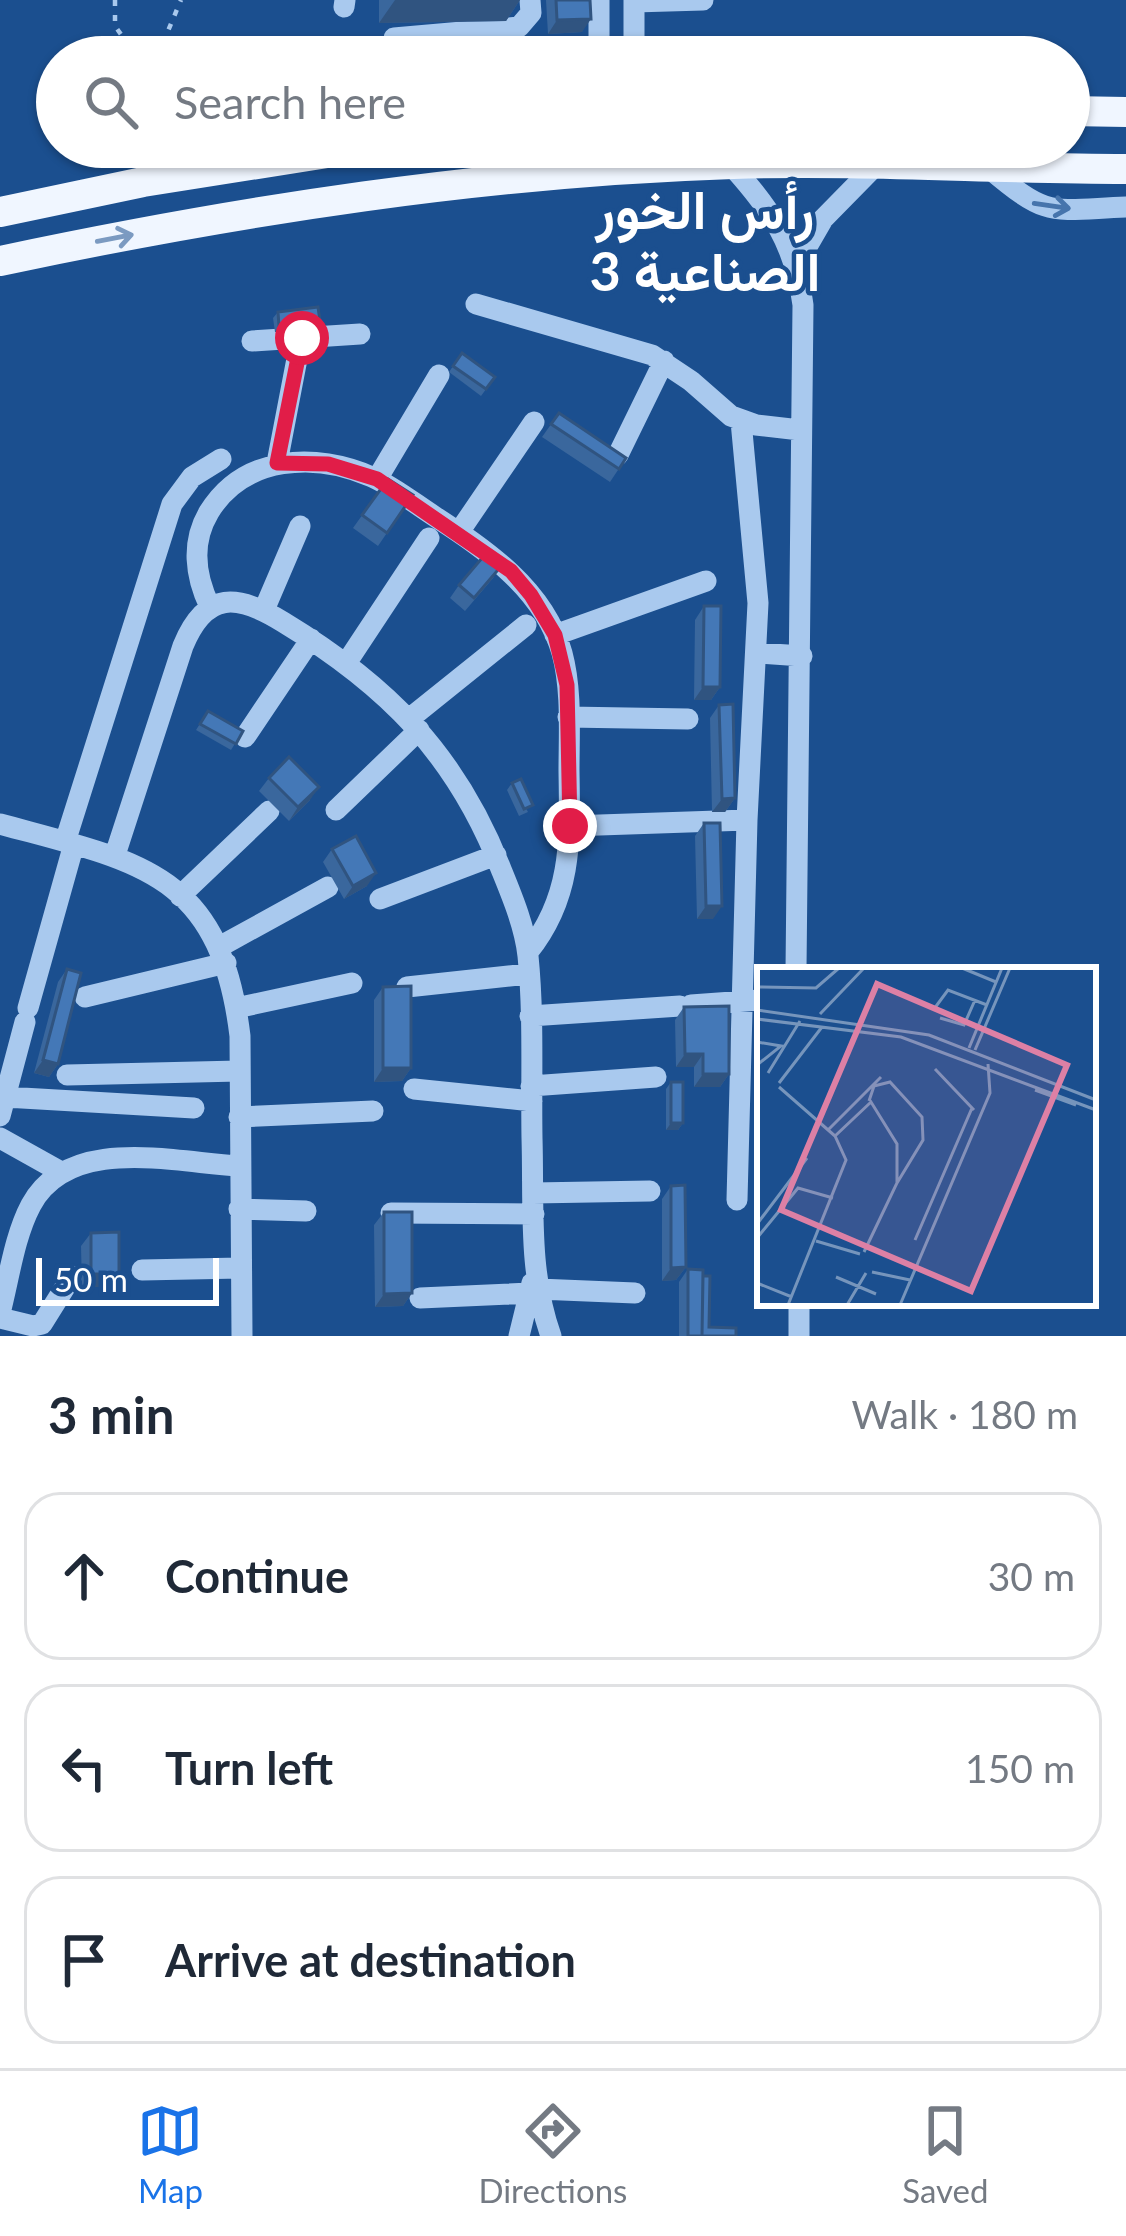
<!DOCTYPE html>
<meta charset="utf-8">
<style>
:root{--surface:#fff;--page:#f6f6f7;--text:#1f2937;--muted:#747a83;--line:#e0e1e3;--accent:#1a73e8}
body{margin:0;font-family:Lato,Vazirmatn,sans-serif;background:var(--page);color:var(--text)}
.scale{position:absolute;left:36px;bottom:30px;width:183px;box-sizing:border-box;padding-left:12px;border:6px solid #fff;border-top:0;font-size:33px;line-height:42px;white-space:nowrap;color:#fff;-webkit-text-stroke:9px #1b4f8f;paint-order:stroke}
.stop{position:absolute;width:36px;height:36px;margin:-27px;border:9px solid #e11d48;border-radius:50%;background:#fff}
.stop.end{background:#e11d48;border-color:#fff;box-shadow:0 3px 12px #0008}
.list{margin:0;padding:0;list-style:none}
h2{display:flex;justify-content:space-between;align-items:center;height:156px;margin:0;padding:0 48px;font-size:51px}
h2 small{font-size:39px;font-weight:400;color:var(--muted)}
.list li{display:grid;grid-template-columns:78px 1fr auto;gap:36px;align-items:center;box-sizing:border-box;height:168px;margin:0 24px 24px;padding:0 24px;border:3px solid var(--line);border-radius:36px}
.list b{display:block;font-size:45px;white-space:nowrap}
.list em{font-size:39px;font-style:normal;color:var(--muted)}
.icon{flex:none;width:66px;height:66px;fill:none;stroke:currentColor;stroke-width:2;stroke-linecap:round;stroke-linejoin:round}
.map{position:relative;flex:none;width:1126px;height:1336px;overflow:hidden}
.search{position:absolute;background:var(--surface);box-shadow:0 3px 9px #0004;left:36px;right:36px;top:36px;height:132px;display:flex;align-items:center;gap:30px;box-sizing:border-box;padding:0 42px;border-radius:66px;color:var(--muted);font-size:45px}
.sheet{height:732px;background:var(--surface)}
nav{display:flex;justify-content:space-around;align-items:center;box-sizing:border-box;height:168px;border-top:3px solid var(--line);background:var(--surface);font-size:33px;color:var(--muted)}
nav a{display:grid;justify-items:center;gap:6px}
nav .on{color:var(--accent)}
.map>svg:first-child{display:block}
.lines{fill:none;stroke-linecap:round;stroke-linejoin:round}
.path{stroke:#a9c9ee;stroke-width:4.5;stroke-dasharray:6 9;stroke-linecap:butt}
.minor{stroke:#a9c9ee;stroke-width:21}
.major{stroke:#f0f6ff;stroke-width:30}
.wall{fill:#3a679d}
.shaded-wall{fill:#305480}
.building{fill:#4478b7;stroke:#305480;stroke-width:3}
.oneway{stroke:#4674ac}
.oneway2{stroke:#7b9ac1}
.route{stroke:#e11d48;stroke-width:15}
.labels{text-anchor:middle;stroke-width:9;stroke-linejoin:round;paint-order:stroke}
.district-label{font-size:54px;font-weight:bold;fill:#fff;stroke:#1b4f8f}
.inset-road{fill:none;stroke:#7695bc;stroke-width:3}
.view{fill:#dd80a5;fill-opacity:0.15;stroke:#dd80a5;stroke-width:6}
.inset-edge{fill:none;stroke:#fff;stroke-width:6}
</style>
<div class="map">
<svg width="1126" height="1336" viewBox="0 0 1126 1336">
<rect width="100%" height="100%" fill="#1b4f8f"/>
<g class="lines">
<path class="path" d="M115,0V26L137,57
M157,57L181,0"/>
<path class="minor" d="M599,0V57
M634,2L703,0
M344,7L345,0
M394,38L519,27L531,13L530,0
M634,57V0
M730,164C771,209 795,244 803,305L796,970
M990,169C1049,219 1051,210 1126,207
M797,264L823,219L878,163
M476,304L652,355L691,381L731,416L756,425L800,430
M252,341L360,334
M618,455L664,361
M277,463L301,338
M377,479L439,375
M459,532L534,422
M210,607C195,576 191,542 209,512C244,455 316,452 372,477C394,487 414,503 434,516C486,550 544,589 562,653C572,690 569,732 569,771C570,839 573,896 528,952
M264,610L300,526
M555,635L706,581
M758,653L802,656
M347,662L429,538
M568,717L688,719
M409,719L526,625
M245,737L311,639
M336,810L419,730
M0,824C139,862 220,871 240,1036L242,1336
M570,826L747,820
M65,842L172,504L192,477L221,459
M115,855L183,646C206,590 238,594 283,622C387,685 456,754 501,869C512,896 525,927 528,956C534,1015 531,1078 532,1138C534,1205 528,1272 551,1336
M180,896L269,811
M380,899L496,855
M219,947L328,887
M407,987L528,974
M85,997L226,963
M691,1005L760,1000
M28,1008L74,844
M236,1008L352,983
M530,1016L680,1006
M67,1075L239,1071
M531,1086L656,1077
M414,1089L532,1101
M5,1097L194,1108
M0,1116L25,1022
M239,1117L373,1111
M0,1138L61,1172
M533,1193L650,1191
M737,1200L747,820L758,603L741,421
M239,1209L306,1211
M391,1213L534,1214
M142,1270L240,1268
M538,1289L635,1293
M420,1298L530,1293
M799,1303V1336
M0,1313C9,1279 14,1237 31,1205C69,1135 172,1162 238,1166
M0,1318L33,1326L42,1324L72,1276
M519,1336L532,1283"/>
<path class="major" d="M1069,111L1126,112
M0,212L143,182L365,147
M0,261C241,210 486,172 733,164C864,160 995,169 1126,169"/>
</g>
<path class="wall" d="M379,0H520L506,21L379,23Z
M546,0H590L582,32L548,34Z
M278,312L315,328L275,332L273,318Z
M462,353L495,377L481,396L449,372Z
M559,413L626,458L610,482L542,437Z
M388,479L413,495L378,546L353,528Z
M494,577L465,611L450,598L459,585Z
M704,606L720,687L711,700H694L695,620Z
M719,705L735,798L725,812H712L710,718Z
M208,711L243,731L231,750L196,730Z
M269,778L310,800L289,821L259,791Z
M512,783L528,812L519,816L507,790Z
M704,823L713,919H697L695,836Z
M332,849L367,886L344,899L323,862Z
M67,969L58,1064L49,1077L34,1073L58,982Z
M383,987L411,1068L402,1081L374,1082V1000Z
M684,1007L729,1074L720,1087H694V1067H676L675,1020Z
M671,1082L683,1123L678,1130H666V1089Z
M671,1186L686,1267L676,1280L662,1281V1199Z
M384,1212L412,1293L403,1306L375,1307L374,1225Z
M91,1233L110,1287H82L81,1246Z
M688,1269L709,1327L736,1336H679V1282Z"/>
<path class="shaded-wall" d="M395,0H520L506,21L379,23Z
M591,19L582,32L548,34L557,20Z
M320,321L315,328L275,332L279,326Z
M703,687H720L711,700H694Z
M319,787L310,800L289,821L298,807Z
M735,798L725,812H712L722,799Z
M376,873L367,886L344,899L353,886Z
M706,906H722L713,919H697Z
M685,1054H703L694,1067H676Z
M43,1060L58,1064L49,1077L34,1073Z
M383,1068H411L402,1081L374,1082Z
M703,1074H729L720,1087H694Z
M671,1123H683L678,1130H666Z
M686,1267L676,1280L662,1281L671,1268Z
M91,1274H119L110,1287H82Z
M412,1293L403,1306L375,1307L384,1294Z"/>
<path class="building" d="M556,0H590L591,19L557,20Z
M318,307L320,321L279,326L278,312Z
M462,353L495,377L486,389L453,366Z
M559,413L626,458L619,469L551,424Z
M388,479L413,495L387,533L362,515Z
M488,551L503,564L474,598L459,585Z
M704,606H721L720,687H703Z
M733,704L735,798L722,799L719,705Z
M208,711L243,731L236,744L200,724Z
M289,757L319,787L298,807L269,778Z
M521,779L533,805L524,809L512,783Z
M704,823H720L722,906H706Z
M356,836L376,873L353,886L332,849Z
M67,969L81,973L58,1064L43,1060Z
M411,986V1068H383V987Z
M729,1006V1074H703V1054H685L684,1007Z
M671,1082H683V1123H671Z
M685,1185L686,1267L671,1268V1186Z
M384,1212H412V1293L384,1294Z
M119,1232V1274H91V1233Z
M688,1269L703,1270L702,1336H688Z
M703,1276H710L709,1327L736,1328V1336H702Z"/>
<defs><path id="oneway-shaft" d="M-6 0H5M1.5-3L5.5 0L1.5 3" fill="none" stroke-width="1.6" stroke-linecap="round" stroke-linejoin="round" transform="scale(3)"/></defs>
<use class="oneway" href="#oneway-shaft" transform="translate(1052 206) rotate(8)"/>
<use class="oneway2" href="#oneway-shaft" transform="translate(115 238) rotate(-11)"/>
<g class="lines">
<path class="route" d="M302,338L277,463L328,464L377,479L511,571L531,595L555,635L567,685L570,826"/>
</g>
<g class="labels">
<g class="district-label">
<text x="705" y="229">رأس الخور<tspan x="705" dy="62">الصناعية 3</tspan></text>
</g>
</g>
<g transform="translate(757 967)">
<rect width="339" height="339" fill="#1b4f8f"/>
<path class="inset-road" d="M205,1L239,15M0,20L59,21L82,1M177,42L191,23L230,38M0,43L172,68L339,133M63,47L107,1M183,51L207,58L218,33M0,52L144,70L339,143M0,75L24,79L0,98M212,81L245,1M218,83L253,1M178,102L217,143M11,106L43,54M22,116L65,60M22,120L78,169L89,193L31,338M278,123L319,138M112,134L117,119L133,115L165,150L166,173L140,216M70,164L124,110M78,169L114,135L140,177V216L107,285M0,257L50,191M0,271L41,221L76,231M158,273L215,141M59,274L103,287M115,305L153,313M79,310L119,327M0,316L35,330M90,338L109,306M143,338L233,126L231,97"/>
<path class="view" d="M120,17L310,98L214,324L24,243Z"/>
<rect width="339" height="339" class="inset-edge"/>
</g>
</svg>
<div class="scale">50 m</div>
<div class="stop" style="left:302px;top:338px"></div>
<div class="stop end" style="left:570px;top:826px"></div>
<div class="search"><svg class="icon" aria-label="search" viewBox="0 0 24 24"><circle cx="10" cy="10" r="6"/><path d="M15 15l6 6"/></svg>Search here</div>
</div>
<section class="sheet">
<h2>3 min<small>Walk · 180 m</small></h2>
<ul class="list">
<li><svg class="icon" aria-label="ahead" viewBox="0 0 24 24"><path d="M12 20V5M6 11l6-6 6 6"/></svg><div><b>Continue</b></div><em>30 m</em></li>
<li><svg class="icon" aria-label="left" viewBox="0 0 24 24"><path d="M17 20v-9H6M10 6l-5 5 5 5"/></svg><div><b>Turn left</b></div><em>150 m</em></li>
<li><svg class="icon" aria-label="arrive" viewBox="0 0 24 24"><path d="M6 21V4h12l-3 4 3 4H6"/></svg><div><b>Arrive at destination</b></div></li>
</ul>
</section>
<nav>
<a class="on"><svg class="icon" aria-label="map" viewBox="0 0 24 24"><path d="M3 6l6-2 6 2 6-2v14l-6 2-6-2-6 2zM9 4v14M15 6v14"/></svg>Map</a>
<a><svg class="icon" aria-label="directions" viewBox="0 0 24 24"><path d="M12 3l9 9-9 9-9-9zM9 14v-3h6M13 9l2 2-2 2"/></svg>Directions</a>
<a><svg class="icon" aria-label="saved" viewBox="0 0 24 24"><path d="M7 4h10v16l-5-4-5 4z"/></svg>Saved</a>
</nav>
